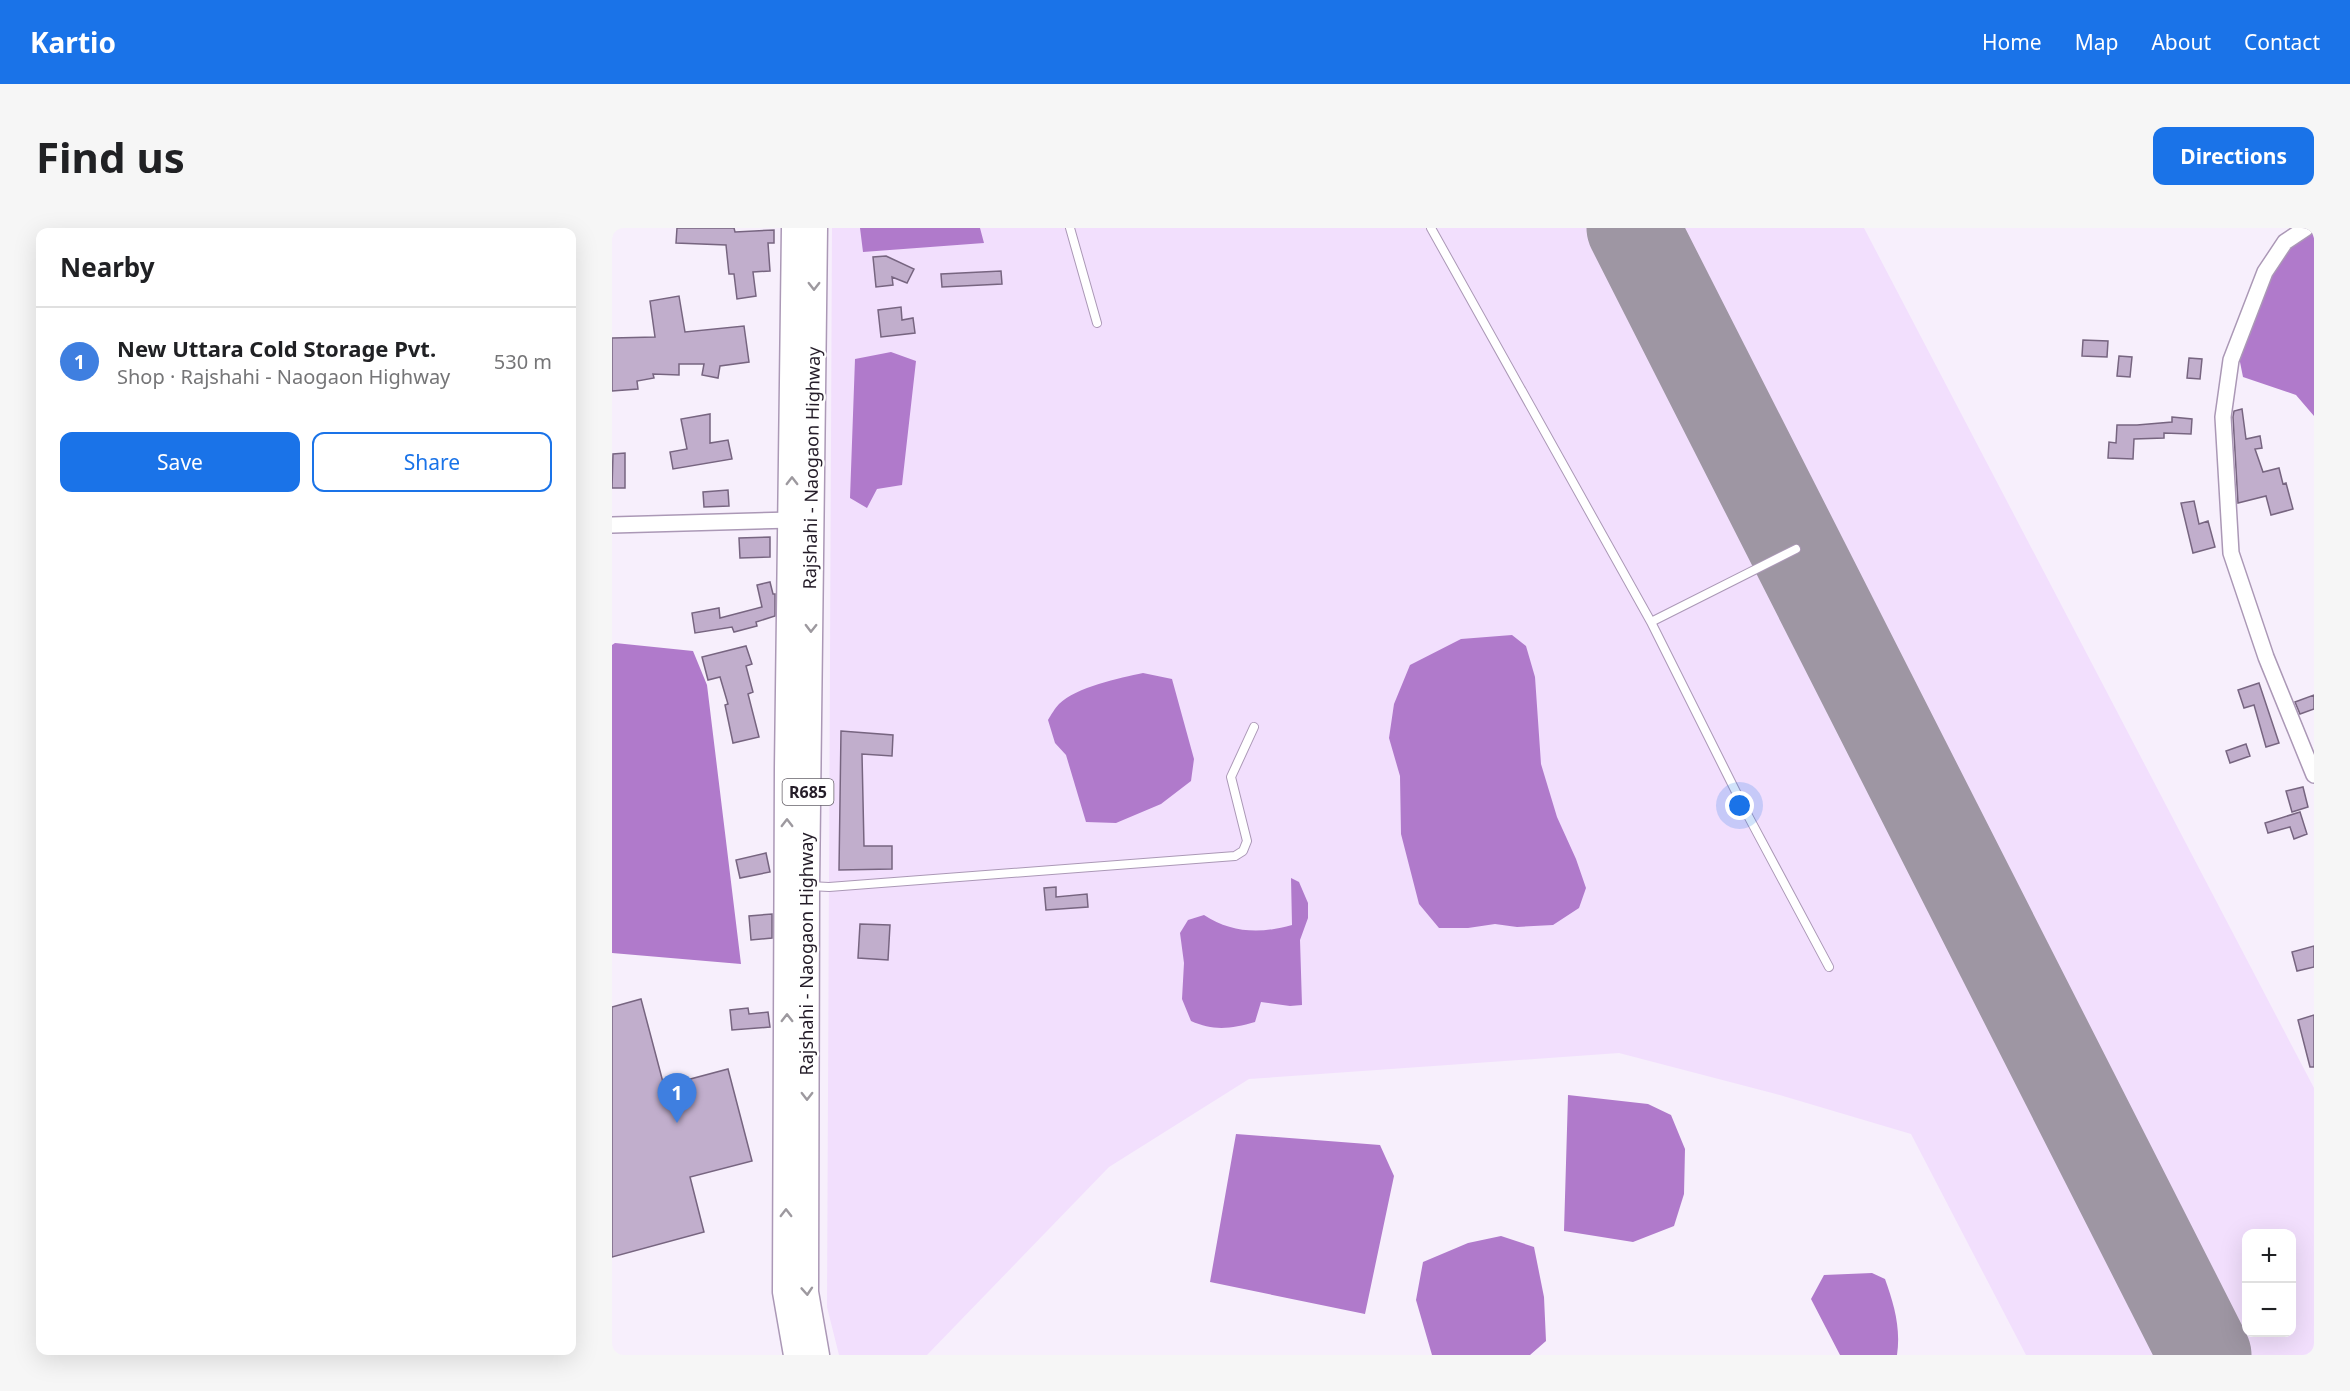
<!DOCTYPE html>
<meta charset="utf-8">
<style>
:root{--surface:#fff;--page:#f6f6f6;--text:#202124;--muted:#757577;--line:#e0e0e0;--accent:#1a73e8}
body{margin:0;font-family:"Noto Sans",sans-serif;background:var(--page);color:var(--text)}
.controls{position:absolute;right:18px;bottom:18px;display:grid;overflow:hidden;border-radius:12px;box-shadow:0 6px 24px #0002}
.controls button{width:54px;height:54px;display:grid;place-items:center;padding:0;border:0;border-bottom:2px solid var(--line);background:var(--surface);color:var(--text);font:30px sans-serif}
.you{position:absolute;left:1128px;top:578px;width:21px;height:21px;margin:-15px;border:4px solid #fff;border-radius:50%;background:#1a73e8;box-shadow:0 0 0 9px #1a73e833}
.badge{display:grid;place-items:center;width:39px;height:39px;border-radius:50%;background:var(--accent);color:#fff;font-size:20px;font-weight:700}
.pin{position:absolute;translate:-50% -50px;filter:drop-shadow(0 2px 3px #0008)}
.pin::after{content:'';position:absolute;top:32px;width:21px;height:18px;background:inherit;clip-path:polygon(0 0,100% 0,50% 100%)}
.list{margin:0;padding:0;list-style:none}
h2{display:flex;justify-content:space-between;align-items:center;height:78px;margin:0;padding:0 24px;font-size:26px}
h2 small{font-size:20px;font-weight:400;color:var(--muted)}
.list li{display:grid;grid-template-columns:39px 1fr auto;gap:18px;align-items:center;box-sizing:border-box;height:108px;padding:0 24px;border-top:2px solid var(--line)}
.list b{display:block;font-size:22px;white-space:nowrap}
.list p{margin:0;font-size:20px;white-space:nowrap;color:var(--muted)}
.list em{font-size:20px;font-style:normal;color:var(--muted)}
.actions{display:flex;gap:12px;padding:18px 24px}
.actions a{flex:1;padding:14px 0;border:2px solid var(--accent);border-radius:12px;text-align:center;font-size:21px;color:var(--accent)}
.actions .main{background:var(--accent);color:#fff}
.map{position:relative;flex:none;width:1702px;height:1127px;overflow:hidden;border-radius:12px}
header{display:flex;align-items:center;gap:36px;box-sizing:border-box;height:84px;padding:0 30px;background:var(--accent);color:#fff}
header strong{font-size:28px}
nav{display:flex;gap:33px;margin-inline-start:auto;font-size:21px}
.intro{display:flex;align-items:center;justify-content:space-between;box-sizing:border-box;height:144px;padding:0 36px}
h1{margin:0;font-size:42px}
.button{padding:15px 27px;border-radius:12px;background:var(--accent);color:#fff;font-size:21px;font-weight:700}
main{display:flex;gap:36px;padding:0 36px}
aside{flex:1;background:var(--surface);border-radius:12px;box-shadow:0 6px 24px #0002}
.map>svg:first-child{display:block}
.built{fill:#f2dffd;fill-rule:evenodd}
.water{fill:#b07acb}
.lines{fill:none;stroke-linecap:round;stroke-linejoin:round}
.runway{stroke:#9e96a3;stroke-width:93}
.building{fill:#c1aecc;stroke:#776580;stroke-width:1.5}
.lane-casing{stroke:#ab98b6;stroke-width:10}
.street-casing{stroke:#ab98b6;stroke-width:18}
.primary-casing{stroke:#ab98b6;stroke-width:27}
.lane{stroke:#fff;stroke-width:8}
.street{stroke:#fff;stroke-width:15}
.primary{stroke:#fff;stroke-width:24}
.oneway{stroke:#9d999f}
.labels{text-anchor:middle;stroke-width:4.5;stroke-linejoin:round;paint-order:stroke}
.shield{fill:#fff;stroke:#666169;stroke-width:1.5}
.shield-label{font-size:16px;font-weight:bold;fill:#251d29}
.street-label{font-size:18px;fill:#251d29;stroke:#fff}
</style>
<header>
<strong>Kartio</strong>
<nav><a>Home</a><a>Map</a><a>About</a><a>Contact</a></nav>
</header>
<div class="intro"><h1>Find us</h1><a class="button">Directions</a></div>
<main>
<aside>
<h2>Nearby<small></small></h2>
<ul class="list">
<li><span class="badge" style="background:#3f7fe0">1</span><div><b>New Uttara Cold Storage Pvt.</b><p>Shop · Rajshahi - Naogaon Highway</p></div><em>530 m</em></li>
</ul>
<div class="actions"><a class="main">Save</a><a>Share</a></div>
</aside>
<div class="map">
<svg width="1702" height="1127" viewBox="0 0 1702 1127">
<rect width="100%" height="100%" fill="#f7effc"/>
<path class="built" d="M220,0H1252L1702,860V1127H1414L1299,906L1164,866L1007,825L637,851L497,939L315,1127H227L215,1079ZM1634,1006H1680V1104H1634Z"/>
<path class="water" d="M248,0H368L372,15L251,24Z
M1702,5V188L1684,167L1631,149L1626,124L1662,44L1678,18Z
M279,124L304,133L290,257L265,261L255,280L238,270L243,131Z
M900,407L914,418L923,449L929,536L945,589L964,631L974,660L967,680L941,697L905,699L883,696L856,700H827L807,676L789,606L788,548L777,510L782,476L798,437L849,411Z
M3,415L81,423L95,457L129,736L0,725V417Z
M531,445L560,451L582,531L579,553L549,576L504,595L474,594L454,527L443,515L436,492C439,487 443,480 447,476C464,459 508,450 531,445Z
M679,650L687,654L696,675V690L688,712L690,777L678,778L649,774L643,794C619,801 601,803 579,793L570,771L572,735L568,705L576,692L592,687C619,705 649,706 680,697Z
M956,867L1036,876L1059,887L1073,921L1072,966L1062,998L1021,1014L952,1003Z
M624,906L768,917L782,948L753,1086L598,1054Z
M889,1008L922,1019L932,1069L934,1113L918,1127H820L804,1072L811,1034L856,1015Z
M1260,1045L1273,1051C1282,1076 1289,1100 1285,1127H1228L1199,1071L1212,1047Z"/>
<g class="lines">
<path class="runway" d="M1021,0L1593,1127"/>
</g>
<path class="building" d="M65,0H122L123,4L162,2V15H156L158,43L141,44L144,68L125,71L122,46H117L114,17L64,15Z
M274,28L302,41L295,55L280,49L281,57L264,59L261,29Z
M389,43L390,56L330,59L329,46Z
M67,68L73,104L132,98L137,134L108,138L106,150L90,147L92,136H67V147L41,146L42,150L25,153L26,161L0,163V110L43,109L38,73Z
M289,79L290,92L301,90L303,105L269,109L266,82Z
M1471,112L1496,113L1495,129L1470,128Z
M1507,128L1520,129L1518,149L1505,148Z
M1577,130L1590,131L1588,151L1575,150Z
M1630,181L1634,211L1648,208L1650,220L1643,221L1651,244L1667,240L1671,256L1674,255L1681,281L1659,287L1654,268L1626,275L1621,189L1622,183Z
M98,186V215L116,212L120,231L61,241L58,224L75,221L69,191Z
M1560,189L1580,191L1579,206L1552,205V210L1522,211L1521,231L1496,230L1497,214L1504,215L1505,197H1525L1560,194Z
M13,225V260H0L1,226Z
M116,262L117,278L92,279L91,264Z
M1582,273L1587,296L1596,293L1603,319L1581,325L1569,275Z
M158,309V329L128,330L127,310Z
M158,354L161,366H163V388L144,394L145,398L122,404L120,399L83,405L80,385L107,380L108,390L150,379L145,357Z
M134,418L140,436L134,438L141,464L136,466L147,509L121,515L113,477L116,476L108,449L96,452L90,429Z
M1647,455L1667,515L1654,519L1642,477L1632,480L1626,462Z
M1702,467V481L1688,486L1683,474Z
M229,503L281,507L280,528L250,526L252,618H280V641L227,642Z
M1634,516L1638,528L1618,535L1614,523Z
M1691,559L1696,579L1680,584L1674,563Z
M1688,584L1695,606L1682,611L1678,599L1656,605L1653,595Z
M154,625L158,644L128,650L124,632Z
M444,659V669L475,666L476,679L434,682L432,660Z
M160,686V710L139,712L137,688Z
M248,696L278,697L276,732L246,730Z
M1702,718V739L1685,743L1680,724Z
M29,771L52,858L116,841L140,933L78,949L92,1004L0,1029V779Z
M136,780L137,786L156,784L158,799L120,802L118,782Z
M1702,787V839H1698L1686,792Z"/>
<g class="lines">
<defs>
<path id="lane" d="M458,0L485,95
M819,0L1039,394L1184,321
M1039,394L1133,582L1217,739
M197,658L217,659L623,628L631,623L635,613L619,549L642,499"/>
<path id="street" d="M1694,0L1673,14L1653,44L1619,132L1611,189L1619,325L1654,429L1702,547
M0,297L180,292"/>
<path id="primary" d="M182,0L175,540L173,1064L184,1127
M203,0L195,658L194,1064L205,1127"/>
</defs>
<use href="#lane" class="lane-casing"/>
<use href="#street" class="street-casing"/>
<use href="#primary" class="primary-casing"/>
<use href="#lane" class="lane"/>
<use href="#street" class="street"/>
<use href="#primary" class="primary"/>
</g>
<defs><path id="oneway-chevron" d="M-2-3.5L2.5 0L-2 3.5" fill="none" stroke-width="1.6" stroke-linecap="round" stroke-linejoin="round" transform="scale(1.5)"/></defs>
<g class="oneway">
<use href="#oneway-chevron" transform="translate(202 58) rotate(90)"/>
<use href="#oneway-chevron" transform="translate(180 253) rotate(-90)"/>
<use href="#oneway-chevron" transform="translate(199 400) rotate(91)"/>
<use href="#oneway-chevron" transform="translate(175 595) rotate(-90)"/>
<use href="#oneway-chevron" transform="translate(175 790) rotate(-90)"/>
<use href="#oneway-chevron" transform="translate(195 868) rotate(90)"/>
<use href="#oneway-chevron" transform="translate(174 985) rotate(-90)"/>
<use href="#oneway-chevron" transform="translate(195 1063) rotate(86)"/>
</g>
<g class="labels">
<rect class="shield" x="170.5" y="551" width="51" height="26" rx="4.5"/>
<g class="shield-label">
<text x="196" y="570">R685</text>
</g>
<g class="street-label">
<text transform="translate(200 240) rotate(-89)" y="6">Rajshahi - Naogaon Highway</text>
<text transform="translate(195 726) rotate(-90)" y="6">Rajshahi - Naogaon Highway</text>
</g>
</g>
</svg>
<div class="controls">
<button>+</button>
<button>−</button>
</div>
<div class="you"></div>
<div class="pin badge" style="left:65px;top:895px;background:#3f7fe0">1</div>
</div>
</main>
